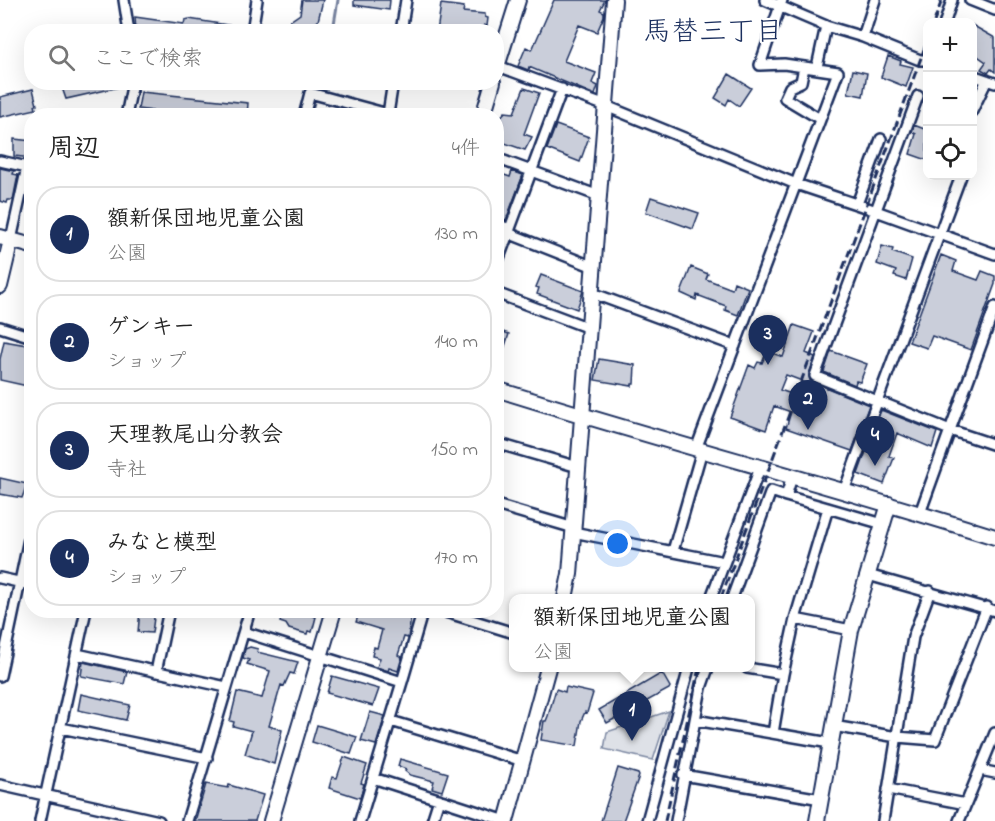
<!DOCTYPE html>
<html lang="ja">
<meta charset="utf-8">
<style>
:root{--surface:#fff;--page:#f2f2f2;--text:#222;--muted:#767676;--line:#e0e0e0;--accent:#1b2f5e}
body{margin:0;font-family:"Indie Flower","Klee One",sans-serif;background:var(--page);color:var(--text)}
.controls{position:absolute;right:18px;top:18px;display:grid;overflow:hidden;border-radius:12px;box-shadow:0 6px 24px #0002}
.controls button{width:54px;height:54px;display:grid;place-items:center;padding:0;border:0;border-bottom:2px solid var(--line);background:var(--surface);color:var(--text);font:30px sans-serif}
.you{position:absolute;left:618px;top:544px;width:21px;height:21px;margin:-15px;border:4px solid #fff;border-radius:50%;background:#1a73e8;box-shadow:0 0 0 9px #1a73e833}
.badge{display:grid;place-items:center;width:39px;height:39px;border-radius:50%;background:var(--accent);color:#fff;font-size:20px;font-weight:700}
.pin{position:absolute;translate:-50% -50px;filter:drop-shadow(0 2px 3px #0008)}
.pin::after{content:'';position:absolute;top:32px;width:21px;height:18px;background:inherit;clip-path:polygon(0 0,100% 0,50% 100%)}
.popup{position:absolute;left:509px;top:594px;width:246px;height:78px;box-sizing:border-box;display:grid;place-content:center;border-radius:12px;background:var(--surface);filter:drop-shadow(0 2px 4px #0005);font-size:20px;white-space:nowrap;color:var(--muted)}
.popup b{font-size:22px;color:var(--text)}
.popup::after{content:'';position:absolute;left:50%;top:100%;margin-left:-12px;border:12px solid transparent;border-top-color:var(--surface)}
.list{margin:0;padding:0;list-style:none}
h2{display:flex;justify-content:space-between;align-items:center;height:78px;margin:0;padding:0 24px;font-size:26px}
h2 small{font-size:20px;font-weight:400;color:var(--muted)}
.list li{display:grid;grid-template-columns:39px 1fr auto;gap:18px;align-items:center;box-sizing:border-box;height:96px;margin:0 12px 12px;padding:0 12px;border:2px solid var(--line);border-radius:24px}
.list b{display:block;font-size:22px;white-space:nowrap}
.list p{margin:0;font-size:20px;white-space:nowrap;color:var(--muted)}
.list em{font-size:20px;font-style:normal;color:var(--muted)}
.icon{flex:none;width:33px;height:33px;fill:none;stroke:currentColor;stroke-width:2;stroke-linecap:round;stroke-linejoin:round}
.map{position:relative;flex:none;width:995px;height:821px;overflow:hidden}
.search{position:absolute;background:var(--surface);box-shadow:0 6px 24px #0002;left:24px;top:24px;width:480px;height:66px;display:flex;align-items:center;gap:15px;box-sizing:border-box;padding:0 21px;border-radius:24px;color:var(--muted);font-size:22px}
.panel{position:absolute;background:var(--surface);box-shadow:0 6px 24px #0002;left:24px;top:108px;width:480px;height:510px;border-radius:24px}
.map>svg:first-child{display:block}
.green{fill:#dee1e7;stroke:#7c88a2;stroke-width:1.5}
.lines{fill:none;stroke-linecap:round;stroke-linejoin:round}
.stream{stroke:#77839f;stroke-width:3}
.building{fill:#caceda;stroke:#1b2f5e;stroke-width:1.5;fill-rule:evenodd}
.street-casing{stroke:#1b2f5e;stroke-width:14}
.secondary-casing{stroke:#1b2f5e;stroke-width:18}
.street{stroke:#fff;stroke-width:9}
.secondary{stroke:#fff;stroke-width:14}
.rail{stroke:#1b2f5e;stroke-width:3;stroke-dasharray:9 4.5;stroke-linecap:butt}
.labels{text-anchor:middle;stroke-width:4.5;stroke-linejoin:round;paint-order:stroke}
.neighbourhood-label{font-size:28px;fill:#1b2f5e;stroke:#fff}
</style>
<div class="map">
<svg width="995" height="821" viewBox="0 0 995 821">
<rect width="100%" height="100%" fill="#fff"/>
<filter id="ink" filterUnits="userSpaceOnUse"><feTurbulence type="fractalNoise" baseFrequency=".0167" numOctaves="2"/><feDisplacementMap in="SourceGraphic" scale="12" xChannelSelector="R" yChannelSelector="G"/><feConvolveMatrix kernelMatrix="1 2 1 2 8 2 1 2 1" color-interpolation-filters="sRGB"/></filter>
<g filter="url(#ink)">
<path class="green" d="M669,711L653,760L604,749L607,732Z"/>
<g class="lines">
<path class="stream" d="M333,30L338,0
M317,90L319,82
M310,116L314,103"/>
</g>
<path class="building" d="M302,0H323L318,21L303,32H274L300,14Z
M354,0H390L389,10L354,5Z
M554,0H605L600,10L604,12V16L597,32L579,25L564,61L596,73L592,83L598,86L595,95L529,67L528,70L518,66L526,47L532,50Z
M441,4L464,7L463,12L485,14V17L488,18L487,26L484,25L483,32H437Z
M135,17L184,24L185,20L189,19L241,27L240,32H136Z
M972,25L995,38V72L991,69L988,73L981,69L986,62L972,52Z
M888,56L901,61L900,64L913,67L906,87L881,77Z
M853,70L867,73L863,96L848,93Z
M729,74L751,88L739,106L729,99L726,105L715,98Z
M60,82H123L124,86L66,99Z
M524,88L539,93L524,134L532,137L525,150L496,140V118L499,119L505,112L514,113Z
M33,89L37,105H35L36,109L0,117V97Z
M141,92L248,103L247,116H192L138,109Z
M556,125L589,137L580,162L547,149Z
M914,125L927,130V160L910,154L916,134L912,132Z
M14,139L32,141V158L14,156Z
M0,168L14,171L13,174L18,175L13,200H8L7,203L0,201Z
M512,171L523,175L506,220L496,217V172L510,177Z
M651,197L699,213L693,229L646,212Z
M882,246L893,249L892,252L912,259L906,280L894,276L896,271L877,264Z
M941,255L956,261L953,271L978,280L982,271L995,276V284L971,350L932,336L927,348L909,342Z
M691,267L708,274L706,279L732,289L734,282L748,288L738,315L725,310L726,306L697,295L696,300L681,293Z
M541,275L583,291L577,309L537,294L539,288L536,287Z
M794,325L814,332L806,353L815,357L809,374L810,381L869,405L852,451L786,428L791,412L774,406L766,430L730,417L749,365L755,368L758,362L762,363L767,351L783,357ZM786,375L802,381L797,396L780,390Z
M500,331L509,334L498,367H496V338L498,339Z
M4,341L32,346V387L0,380V359Z
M831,351L867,364L860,382L856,381L855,385L824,372Z
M599,359L635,365L634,384H632V386L595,380Z
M881,410L937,432L932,448L897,433L889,456L894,458L884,484L858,474Z
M0,478L27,484L22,498L0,494Z
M140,610H155L152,633L138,632Z
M257,610H308L307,614L316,617L312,632L308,631L307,634L289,629L286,624L280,622L281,620L257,613Z
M360,610H412L408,638L404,637L398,655L402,657L398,671L389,668L388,671L377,667L380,658L372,656L374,647L377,648L382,630L356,622Z
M250,647L258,649L257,652L298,662L294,674L290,673L284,686L281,685L269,726L282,730L274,764L245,754L252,731L233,726L234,722L230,721L237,692L262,698L270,671L247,664L249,660L243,658L245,649Z
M83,662L127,672L124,684L81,676Z
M662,673L670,687L669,689L607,723L599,710Z
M332,676L379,689L373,706L327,693Z
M566,687L593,693L587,713L585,712L581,721L577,746L541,740L544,721H546L548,716L556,689L565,692Z
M81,694L130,705L126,720L78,710Z
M370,712L385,716L376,745L361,741Z
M317,725L357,737L351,754L312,742Z
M344,757L367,765L361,783L364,784L360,798L329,788L332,777L337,778Z
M400,759L448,773L442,791L432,788L434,781L410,775L405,771L406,769L398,766Z
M618,768L638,774L639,776L623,821H601Z
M206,784L228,788L229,785L263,795L255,821H195Z"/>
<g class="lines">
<defs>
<path id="street" d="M124,0L129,32
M765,0L826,26L863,37L920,60H928
M970,0L995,10
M945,22L952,0
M252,32L257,0
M401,32L406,0
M863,37L875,0
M498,66L606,106L796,184L865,207L995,254
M804,67L801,82L790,87L785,98L820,119
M817,67L826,26
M972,75L995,83
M918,96L815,376L950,430L995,307
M972,111L987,80
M126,116L133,82
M304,116L310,93L388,114L393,82
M496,158L599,196
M0,161L32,168
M857,204L881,139
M496,224L510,229
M508,233L594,267
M11,240L27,167
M496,266L562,89
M496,293L589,328
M592,293L735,346
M0,327L32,337
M496,443L578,467
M696,449L838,72L784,64L760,65L782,0
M844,491L961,176
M786,496L883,524
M496,505L574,528
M920,513L950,430L995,445
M573,532L724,562
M673,551L702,450
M868,575L995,611
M0,578L32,585
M711,598L760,468
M732,598L771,491L786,496L792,477
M439,610L514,633
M795,619L828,508
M244,632L402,682L360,821
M77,654L226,687
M747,668L783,674L795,619L851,630
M156,672L169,610
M0,676L32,525
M402,682L423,610
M695,720L830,743
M391,721L523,761
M833,726L897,737L935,740L987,607
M61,728L207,758
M773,733L783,674
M980,770L995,773
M683,775L821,799
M373,778L506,821
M0,785L159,821
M888,789L966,804
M40,821L86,610
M187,821L250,610
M432,821L439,799
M647,821L689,668
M676,821L701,688L708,668
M883,821L913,637L930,591
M959,821L995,733"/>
<path id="secondary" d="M496,70L518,0
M483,116L493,82
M0,237L32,246
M0,286L11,240
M496,389C662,441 830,485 995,537
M565,598L570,574L614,0
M271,821L334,610
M506,821L548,668
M817,821L851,630L889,504"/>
</defs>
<use href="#street" class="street-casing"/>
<use href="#secondary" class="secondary-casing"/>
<use href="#street" class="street"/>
<use href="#secondary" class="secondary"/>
<path class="rail" d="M934,22L942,0
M721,598L928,39
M665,821L699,668"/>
</g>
</g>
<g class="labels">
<g class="neighbourhood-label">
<text x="713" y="40">馬替三丁目</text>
</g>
</g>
</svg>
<div class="controls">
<button>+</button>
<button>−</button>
<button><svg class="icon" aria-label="locate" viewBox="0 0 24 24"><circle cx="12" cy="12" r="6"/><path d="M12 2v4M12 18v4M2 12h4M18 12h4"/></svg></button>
</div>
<div class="you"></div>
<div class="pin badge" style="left:632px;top:741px">1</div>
<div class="popup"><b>額新保団地児童公園</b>公園</div>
<div class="pin badge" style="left:808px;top:430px">2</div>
<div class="pin badge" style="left:768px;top:365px">3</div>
<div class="pin badge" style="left:875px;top:466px">4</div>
<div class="search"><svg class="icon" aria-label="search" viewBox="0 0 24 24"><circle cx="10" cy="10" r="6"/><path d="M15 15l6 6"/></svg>ここで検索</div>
<section class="panel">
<h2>周辺<small>4件</small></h2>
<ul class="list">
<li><span class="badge">1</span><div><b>額新保団地児童公園</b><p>公園</p></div><em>130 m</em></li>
<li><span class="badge">2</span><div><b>ゲンキー</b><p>ショップ</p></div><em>140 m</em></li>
<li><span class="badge">3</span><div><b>天理教尾山分教会</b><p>寺社</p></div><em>150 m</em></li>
<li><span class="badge">4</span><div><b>みなと模型</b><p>ショップ</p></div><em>170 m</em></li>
</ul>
</section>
</div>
